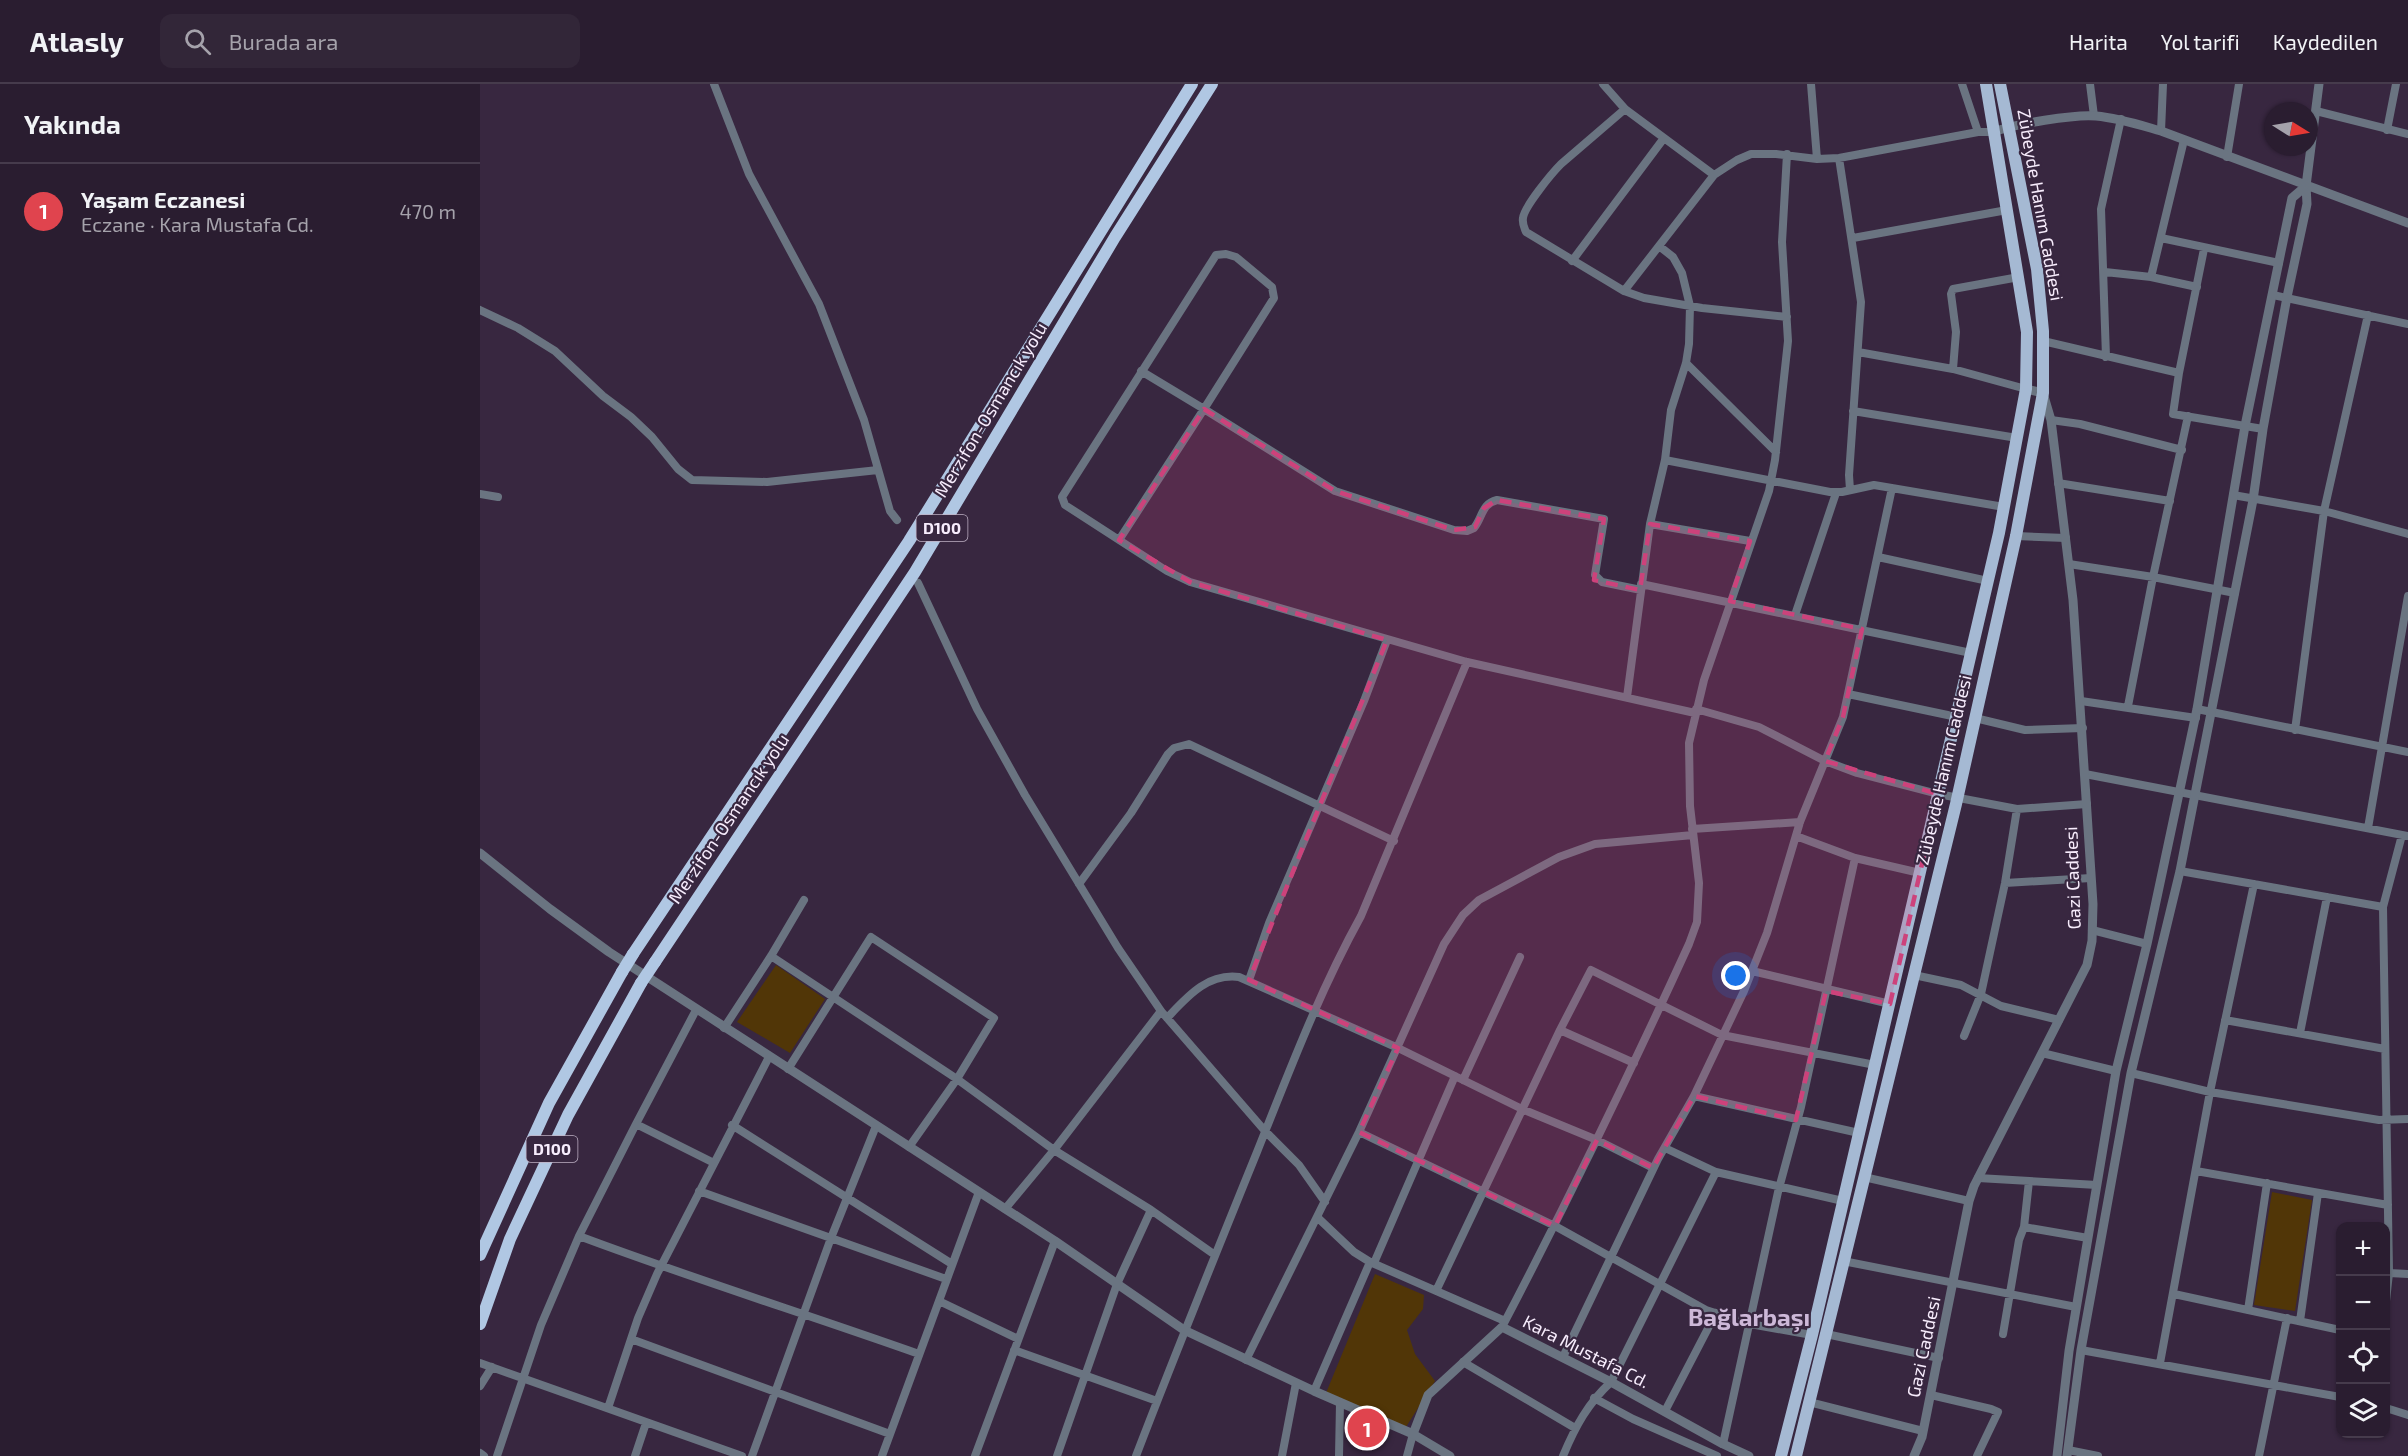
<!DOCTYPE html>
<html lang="tr">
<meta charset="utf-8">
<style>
:root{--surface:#2a1d30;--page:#322638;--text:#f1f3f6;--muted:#a5a2ab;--line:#463b4c;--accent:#84cf4d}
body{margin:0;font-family:"Exo 2",sans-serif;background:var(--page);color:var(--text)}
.controls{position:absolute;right:18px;bottom:18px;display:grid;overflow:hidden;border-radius:12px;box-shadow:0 2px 4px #0004}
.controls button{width:54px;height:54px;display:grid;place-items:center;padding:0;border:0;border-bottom:2px solid var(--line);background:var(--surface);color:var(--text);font:30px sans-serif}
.compass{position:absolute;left:1784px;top:18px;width:54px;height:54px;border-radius:50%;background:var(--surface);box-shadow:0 2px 4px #0004;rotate:101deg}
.you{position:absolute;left:1256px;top:892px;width:21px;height:21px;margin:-15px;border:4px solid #fff;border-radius:50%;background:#1a73e8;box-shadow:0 0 0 9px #1a73e833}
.badge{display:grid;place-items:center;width:39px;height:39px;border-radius:50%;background:var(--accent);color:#fff;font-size:20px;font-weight:700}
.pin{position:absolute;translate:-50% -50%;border:3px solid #fff;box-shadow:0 2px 6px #0006}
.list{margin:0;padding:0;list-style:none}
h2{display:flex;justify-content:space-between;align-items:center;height:78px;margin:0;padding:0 24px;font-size:26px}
h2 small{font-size:20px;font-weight:400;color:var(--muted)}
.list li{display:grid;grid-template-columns:39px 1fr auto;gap:18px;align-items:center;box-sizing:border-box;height:96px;padding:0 24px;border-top:2px solid var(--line)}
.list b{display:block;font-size:22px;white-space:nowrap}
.list p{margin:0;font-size:20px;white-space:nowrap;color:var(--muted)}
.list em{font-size:20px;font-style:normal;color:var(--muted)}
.icon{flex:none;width:33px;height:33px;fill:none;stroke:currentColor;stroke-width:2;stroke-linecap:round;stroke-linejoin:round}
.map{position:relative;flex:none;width:1928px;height:1372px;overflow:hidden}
header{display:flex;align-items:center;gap:36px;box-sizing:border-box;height:84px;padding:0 30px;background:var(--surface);border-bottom:2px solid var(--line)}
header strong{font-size:28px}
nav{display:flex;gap:33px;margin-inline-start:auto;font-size:21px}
.search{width:420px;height:54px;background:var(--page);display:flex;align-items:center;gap:15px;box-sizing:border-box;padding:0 21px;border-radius:12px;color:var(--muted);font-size:22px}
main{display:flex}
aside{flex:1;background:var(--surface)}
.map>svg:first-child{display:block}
.green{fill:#513607}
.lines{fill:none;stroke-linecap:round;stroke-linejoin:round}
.minor{stroke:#6a7481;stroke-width:8}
.tertiary{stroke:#6a7481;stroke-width:9}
.primary{stroke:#a5b9d3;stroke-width:12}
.trunk{stroke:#b0c7e3;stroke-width:12}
.trunk-bridge{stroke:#b0c7e3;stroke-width:12}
.marked{fill:#cd427b;fill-opacity:0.2;stroke:#cd427b;stroke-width:4.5;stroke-dasharray:12 8;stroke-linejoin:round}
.labels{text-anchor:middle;stroke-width:4.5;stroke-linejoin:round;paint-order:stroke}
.shield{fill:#382740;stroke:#beb1c4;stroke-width:1.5}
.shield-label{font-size:16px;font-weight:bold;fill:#f7ecfc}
.street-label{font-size:18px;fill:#f7ecfc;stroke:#382740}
.district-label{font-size:24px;font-weight:bold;fill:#cdb8d8;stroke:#382740}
</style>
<header>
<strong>Atlasly</strong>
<div class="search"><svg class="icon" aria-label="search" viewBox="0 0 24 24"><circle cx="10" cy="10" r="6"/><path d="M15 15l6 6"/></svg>Burada ara</div>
<nav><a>Harita</a><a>Yol tarifi</a><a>Kaydedilen</a></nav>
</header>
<main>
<aside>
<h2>Yakında<small></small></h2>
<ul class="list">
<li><span class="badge" style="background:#e0444e">1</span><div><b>Yaşam Eczanesi</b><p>Eczane · Kara Mustafa Cd.</p></div><em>470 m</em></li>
</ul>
</aside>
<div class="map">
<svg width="1928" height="1372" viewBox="0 0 1928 1372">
<rect width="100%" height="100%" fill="#382740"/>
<path class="green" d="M296,881L345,915L310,969L257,938Z
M1792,1108L1832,1116L1815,1227L1774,1221Z
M895,1190L944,1211L943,1225L927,1246L935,1270L955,1297L926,1343L846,1309Z"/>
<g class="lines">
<path class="minor" d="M234,0L269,90L339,220L384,336L410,427L417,436
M1123,0L1145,25L1234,91
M1331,0L1337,75
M1482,0L1498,48
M1610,0L1614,32
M1145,25L1081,80C1072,89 1044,123 1043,134C1042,140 1044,143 1046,148L1144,207L1164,214L1222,224L1307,233
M1836,27L1928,50
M1907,46L1916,0
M1681,47L1683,0
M1747,73L1759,0
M1359,74L1381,218L1369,391L1370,406
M1373,154L1527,126
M1681,154L1799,179
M1724,165L1699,289L1693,330L1783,345
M1092,177L1184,54
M1625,188L1671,193L1717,203
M1671,193L1704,56
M1144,207L1234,91L1257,76L1271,70H1296L1337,75L1359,74L1498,48H1514
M1793,211L1928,240
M0,226L38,244L75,267L123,312L151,333L172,353L198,385L212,396L287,398L398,386
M1563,257L1699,289
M1378,268L1473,285L1546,305
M1626,273L1621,125L1641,35
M1206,279L1296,368
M1473,285L1476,248L1471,210L1473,205L1539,193
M1373,327L1537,354
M1571,336L1600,340L1702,366
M1185,376L1350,408H1362L1394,401L1524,423
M1578,399L1690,417
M0,410L18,413
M1753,411L1844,427L1928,450
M1170,440L1270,457
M1536,452L1586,454
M639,456L724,325L661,287
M1398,473L1508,497
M1589,480L1673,493L1755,509
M438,499L497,625L545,711L638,864L681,927L785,1047L819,1081L845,1118
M1161,500L1491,569
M1161,506L1122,498L1115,491L1124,435L1017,416C1001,420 1003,433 994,444L987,447L974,446L855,407L724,325L794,214L792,203L756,173L746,170L736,171L582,413L585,421L687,487L710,498L987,578L1215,629
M1315,531L1356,409
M1368,610L1477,633
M1147,613L1170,440L1185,376L1191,326L1206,279L1209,260L1210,222L1202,189L1193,173L1179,162
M1601,617L1716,634
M1648,622L1673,493L1708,332
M1216,625L1279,643L1345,677L1377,689L1458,710L1537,725L1607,720
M1717,625L1928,668
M1495,634L1545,646L1603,644
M1815,646L1844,427L1888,231
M1605,690L1928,752
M1888,744L1928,512
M1212,745L1320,738
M1316,752L1375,774L1440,789
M1700,787L1903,823
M1525,799L1611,794
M599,800L651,729L688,670L694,664L709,660L914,757
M1612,846L1667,860
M291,872L477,995L574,1066L671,1126L735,1171
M1272,887L1410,920
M1434,891L1481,901L1521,922L1579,936
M769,896L789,839L884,617L907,556
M216,926L156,1040L234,1079
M687,934C707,913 727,889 759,893L918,964L1042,1025L1117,1056L1173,1084
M1745,936L1905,965
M244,944L291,872L324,816
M1080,946L1154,979
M1820,949L1847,813
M1484,952L1501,910L1525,799L1537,725
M1562,969L1636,987
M308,985L391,853L514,934L477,995L429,1063
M1651,989L1730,1008L1899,1036L1928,1035
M983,996L1040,873
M1214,1012L1379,1049
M252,1041L472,1180
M879,1048L1075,1142L1226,1226L1270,1240L1332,1251
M1185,1064L1236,1088L1363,1117
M1716,1087L1908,1121
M1384,1093L1489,1117
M1498,1094L1617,1101
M219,1107L466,1195
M525,1125L574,1066L681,927
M837,1133L874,1168L890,1178L1025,1237
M1544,1143L1608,1154
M99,1152C211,1194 326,1230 439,1270
M1363,1177L1596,1223
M894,1179L975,992
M1909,1189L1928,1190
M956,1207L1080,946L1111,886L1242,951L1395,981
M1694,1210L1860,1246
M459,1217L538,1255
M1906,1217L1909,1189L1903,823L1922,751
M1768,1226L1787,1099
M1820,1237L1838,1109
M1022,1243C1088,1117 1150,989 1209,860L1217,838L1219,799L1210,722L1209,659L1224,596L1289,407L1295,376L1308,257L1302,158L1307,70
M1346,1250L1459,1274
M1523,1250L1539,1156L1544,1143L1549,1097
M151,1255L410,1350
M534,1266L677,1317
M1601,1266L1860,1313
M1083,1273L1178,1075L1214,1012L1264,907L1287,849L1320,738L1363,633L1412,404
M766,1276L879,1048L964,860L983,831L999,816L1079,773L1115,760L1213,751
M983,1278L1095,1344
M0,1279L262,1372
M1680,1279L1730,1008L1774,800
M0,1302L12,1283
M834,1307L890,1178
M1451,1311L1511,1325L1518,1328L1497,1372
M1114,1314L1153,1335L1237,1372
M1329,1318L1443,1347
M128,1324L158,1234L177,1190L289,973
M1906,1324L1928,1331
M1185,1327L1236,1229
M1243,1360L1298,1108L1321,1023L1375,774
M1588,1366L1618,1372
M0,1369L4,1372
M17,1372L61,1241L99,1152L156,1040
M155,1372L166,1339
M272,1372L351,1154L396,1042
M402,1372L499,1108
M495,1372L575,1157
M577,1372L637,1200L671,1126
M656,1372C695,1270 736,1169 777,1068C809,988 839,908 881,832L987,578
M802,1372L816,1299
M859,1372L860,1319
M927,1372L933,1350
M1083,1372C1095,1343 1108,1319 1131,1298L1236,1088
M1779,1372L1807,1234"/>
<path class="tertiary" d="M1514,48C1534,40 1595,30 1616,32C1639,34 1660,41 1681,47L1928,139
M1826,102L1839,0
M0,769L70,825L129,868L575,1157L704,1246L834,1307L933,1350L970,1372
M933,1350L948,1311L1022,1243L1131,1298L1243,1360L1269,1372
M1434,1372L1442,1353L1489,1117L1494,1102L1607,881L1612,857L1613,820L1593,516L1571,336L1563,309L1546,305
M1577,1372L1589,1267L1636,987L1667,860L1717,625L1765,342L1812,114L1826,102L1827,120L1807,213L1783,345L1773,416L1731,629L1700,787L1651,989L1601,1266L1587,1372"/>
<path class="primary" d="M1301,1372L1332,1251L1519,449L1546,305L1547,248L1506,0
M1316,1372L1476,720L1536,452L1563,309V247L1557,185L1520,0"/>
<path class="trunk" d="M153,870L429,457L712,0
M175,878L435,488L635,153L732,0
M0,1171L69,1019L142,888
M0,1240L30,1155L88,1031L161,899"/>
<path class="trunk-bridge" d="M142,888L153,870
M161,899L175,878"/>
</g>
<path class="marked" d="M724,325L855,407L974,446L995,443L1004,424L1017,416L1124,435L1114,496L1160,506L1170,440L1270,457L1250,517L1382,545L1363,633L1345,677L1458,710L1410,920L1346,907L1316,1036L1214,1012L1173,1084L1117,1056L1075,1142L879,1048L918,964L769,896L907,556L710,498L639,456Z"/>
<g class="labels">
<g class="shield">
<rect x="436.5" y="431" width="51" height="26" rx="4.5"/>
<rect x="46.5" y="1052" width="51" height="26" rx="4.5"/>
</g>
<g class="shield-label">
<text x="462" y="450">D100</text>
<text x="72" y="1071">D100</text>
</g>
<g class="street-label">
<text transform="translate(1560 121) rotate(80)" y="6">Zübeyde Hanım Caddesi</text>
<text transform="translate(511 326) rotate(-59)" y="6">Merzifon-Osmancık yolu</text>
<text transform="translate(1464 686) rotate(-77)" y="6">Zübeyde Hanım Caddesi</text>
<text transform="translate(249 735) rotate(-56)" y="6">Merzifon-Osmancık yolu</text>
<text transform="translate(1593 794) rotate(-92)" y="6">Gazi Caddesi</text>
<text transform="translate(1444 1263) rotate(-78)" y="6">Gazi Caddesi</text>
<text transform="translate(1106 1268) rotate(27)" y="6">Kara Mustafa Cd.</text>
</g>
<g class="district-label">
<text x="1269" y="1242">Bağlarbaşı</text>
</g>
</g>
</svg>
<div class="controls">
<button>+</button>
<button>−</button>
<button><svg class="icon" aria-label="locate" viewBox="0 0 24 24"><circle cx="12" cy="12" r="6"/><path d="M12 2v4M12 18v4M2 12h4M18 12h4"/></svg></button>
<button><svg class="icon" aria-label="layers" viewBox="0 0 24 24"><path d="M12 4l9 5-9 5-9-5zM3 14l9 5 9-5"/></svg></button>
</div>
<svg class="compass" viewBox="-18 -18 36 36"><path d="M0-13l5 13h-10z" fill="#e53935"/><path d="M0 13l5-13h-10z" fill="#a5a2ab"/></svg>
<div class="you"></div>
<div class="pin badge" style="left:887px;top:1344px;background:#e0444e">1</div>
</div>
</main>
